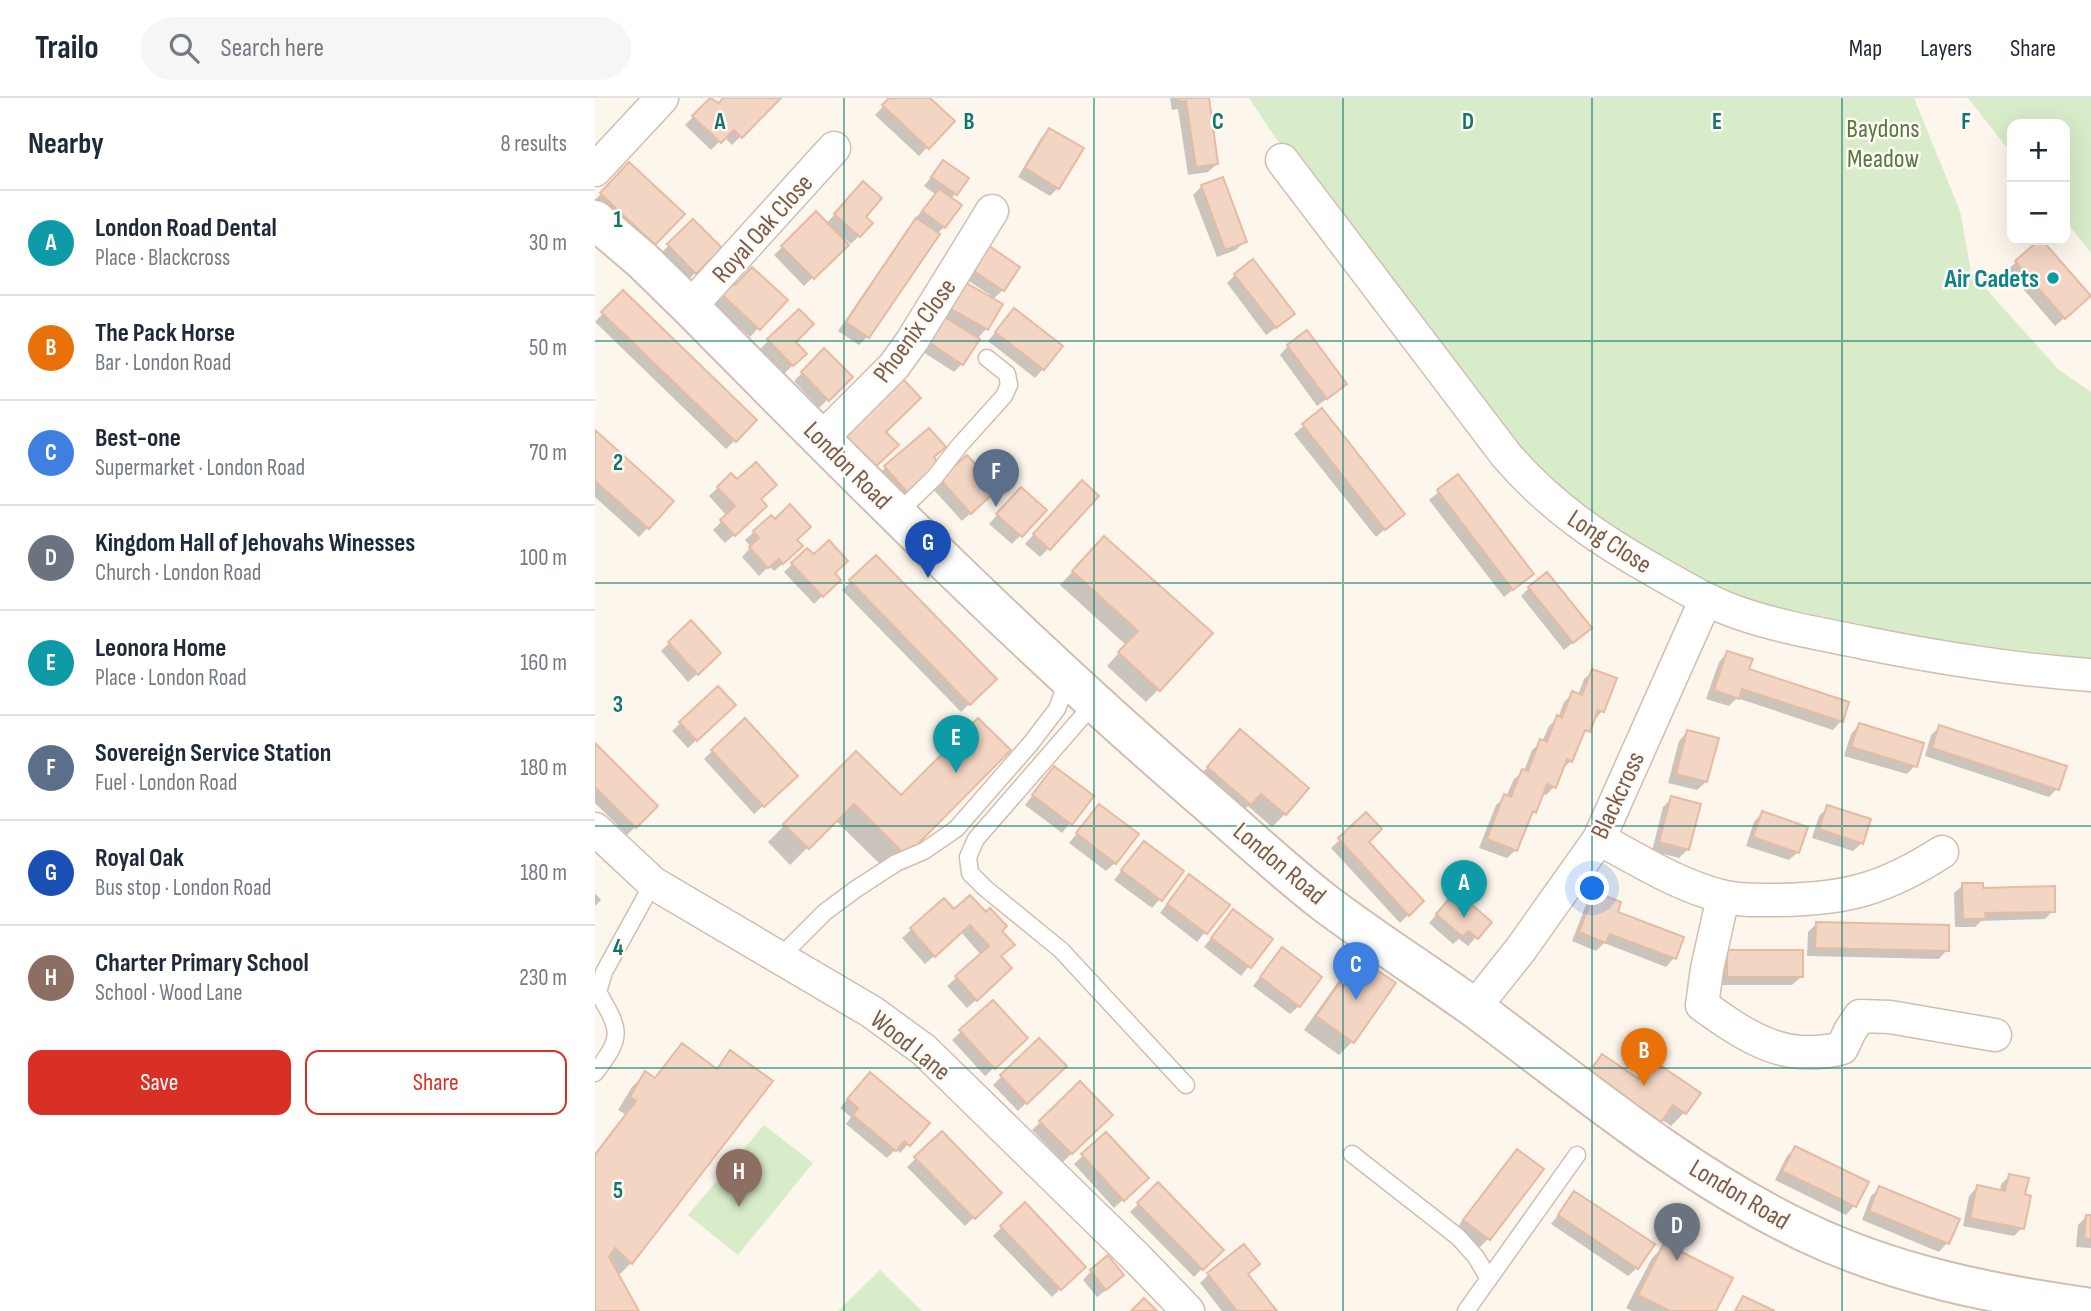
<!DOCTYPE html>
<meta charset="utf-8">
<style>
:root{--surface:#fff;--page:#f6f6f7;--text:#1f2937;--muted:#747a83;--line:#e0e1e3;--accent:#d93025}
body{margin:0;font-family:"Sofia Sans Condensed",sans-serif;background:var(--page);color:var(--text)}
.controls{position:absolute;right:21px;top:21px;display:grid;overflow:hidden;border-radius:14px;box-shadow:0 7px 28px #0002}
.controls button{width:63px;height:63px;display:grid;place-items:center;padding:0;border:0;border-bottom:2px solid var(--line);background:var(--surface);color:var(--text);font:35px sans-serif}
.you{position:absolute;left:998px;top:791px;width:24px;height:24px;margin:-18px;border:5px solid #fff;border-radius:50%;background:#1a73e8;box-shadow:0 0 0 10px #1a73e833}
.badge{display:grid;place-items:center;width:46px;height:46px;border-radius:50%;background:var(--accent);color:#fff;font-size:23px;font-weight:700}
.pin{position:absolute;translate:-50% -58px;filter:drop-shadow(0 2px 4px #0008)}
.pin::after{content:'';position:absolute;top:37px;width:24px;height:21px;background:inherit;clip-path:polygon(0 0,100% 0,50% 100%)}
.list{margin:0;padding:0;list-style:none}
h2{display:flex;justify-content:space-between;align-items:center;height:91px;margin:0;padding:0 28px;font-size:30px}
h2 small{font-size:23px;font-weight:400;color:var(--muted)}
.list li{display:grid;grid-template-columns:46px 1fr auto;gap:21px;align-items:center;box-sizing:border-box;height:105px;padding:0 28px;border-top:2px solid var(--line)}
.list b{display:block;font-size:26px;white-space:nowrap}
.list p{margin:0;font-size:23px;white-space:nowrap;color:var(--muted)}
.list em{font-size:23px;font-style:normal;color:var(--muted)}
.actions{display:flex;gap:14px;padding:21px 28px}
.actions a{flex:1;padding:16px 0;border:2px solid var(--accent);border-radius:14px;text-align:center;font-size:24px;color:var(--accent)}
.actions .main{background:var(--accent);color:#fff}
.icon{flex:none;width:38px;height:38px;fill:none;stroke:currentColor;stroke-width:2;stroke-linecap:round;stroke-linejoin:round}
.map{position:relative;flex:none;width:1496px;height:1213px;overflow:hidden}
header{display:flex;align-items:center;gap:42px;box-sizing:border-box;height:98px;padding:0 35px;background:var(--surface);border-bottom:2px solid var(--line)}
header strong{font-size:33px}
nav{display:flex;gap:38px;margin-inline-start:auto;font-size:24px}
.search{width:490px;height:63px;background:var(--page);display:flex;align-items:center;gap:18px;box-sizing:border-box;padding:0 24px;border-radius:38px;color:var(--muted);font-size:26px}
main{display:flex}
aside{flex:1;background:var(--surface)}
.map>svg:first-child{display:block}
.green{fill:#d8ecc9}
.shadow{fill:#0003}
.building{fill:#f3d5c3;stroke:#e6bba3;stroke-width:2}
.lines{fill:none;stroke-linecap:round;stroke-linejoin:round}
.service-casing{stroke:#d1beb0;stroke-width:19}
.minor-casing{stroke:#d1beb0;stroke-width:35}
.tertiary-casing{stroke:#d1beb0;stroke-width:42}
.service{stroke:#fff;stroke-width:16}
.minor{stroke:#fff;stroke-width:32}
.tertiary{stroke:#fff;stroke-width:38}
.grid{fill:none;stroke:#0f766e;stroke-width:2;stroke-opacity:0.55}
.culture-dot{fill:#0f9aa8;stroke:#fffaf3;stroke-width:2.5}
.labels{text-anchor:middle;stroke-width:5;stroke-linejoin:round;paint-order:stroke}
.park-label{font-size:26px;fill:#537a41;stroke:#fffaf3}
.street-label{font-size:26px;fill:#7a5c4d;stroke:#fffaf3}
.culture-label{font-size:26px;font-weight:bold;fill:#0d838f;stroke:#fffaf3;text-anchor:end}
.grid-label{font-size:23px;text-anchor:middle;font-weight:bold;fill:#0f766e;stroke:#fffaf3;stroke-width:5;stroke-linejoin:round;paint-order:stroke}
</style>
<header>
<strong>Trailo</strong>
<div class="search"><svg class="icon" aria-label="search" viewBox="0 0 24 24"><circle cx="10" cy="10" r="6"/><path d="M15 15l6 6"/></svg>Search here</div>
<nav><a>Map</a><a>Layers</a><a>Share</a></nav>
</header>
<main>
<aside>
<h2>Nearby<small>8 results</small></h2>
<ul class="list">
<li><span class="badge" style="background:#0f9aa8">A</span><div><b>London Road Dental</b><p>Place · Blackcross</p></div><em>30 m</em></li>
<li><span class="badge" style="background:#e8710a">B</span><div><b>The Pack Horse</b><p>Bar · London Road</p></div><em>50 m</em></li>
<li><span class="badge" style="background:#3f7fe0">C</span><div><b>Best-one</b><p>Supermarket · London Road</p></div><em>70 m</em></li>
<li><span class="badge" style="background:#6b7280">D</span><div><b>Kingdom Hall of Jehovahs Winesses</b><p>Church · London Road</p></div><em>100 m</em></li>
<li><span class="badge" style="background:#0f9aa8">E</span><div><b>Leonora Home</b><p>Place · London Road</p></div><em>160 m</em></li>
<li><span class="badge" style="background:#5c6f8a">F</span><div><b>Sovereign Service Station</b><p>Fuel · London Road</p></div><em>180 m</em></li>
<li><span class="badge" style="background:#1a4fb4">G</span><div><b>Royal Oak</b><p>Bus stop · London Road</p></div><em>180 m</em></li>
<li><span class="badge" style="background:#8d6e63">H</span><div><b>Charter Primary School</b><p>School · Wood Lane</p></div><em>230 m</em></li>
</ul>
<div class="actions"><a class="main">Save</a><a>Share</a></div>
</aside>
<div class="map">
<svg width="1496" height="1213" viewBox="0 0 1496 1213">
<rect width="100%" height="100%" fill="#fdf6ec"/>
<path class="green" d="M654,0H1319L1365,113L1376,174L1464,272L1496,294V561L1266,533L1122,496L994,423L891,319L678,36Z
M1373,0H1496V155L1470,122V26H1417V56Z
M169,1027L218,1065L143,1157L93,1117Z
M285,1172L327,1213H243Z"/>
<path class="shadow" d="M131,0H184L137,47L129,39L116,52L90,27L116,1L123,7Z
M296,0H333L357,23L324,58L280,17Z
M575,0H615L612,2L622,66L613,74L593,77L583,11L577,12Z
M454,32L463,90L455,98L423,79L446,40Z
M348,64L361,96L355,101L349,129L342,136L273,238L264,247L243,233L313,130L340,96L329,88Z
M34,66L87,116L50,154L0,107V102Z
M607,88L650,143L641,152L622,159L598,97Z
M259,94L268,119L264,138L256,146L245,137L244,139L251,147L209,188L179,157L221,116L231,126Z
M98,123L125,150L92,183L65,156Z
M1446,143L1485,207L1460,228L1412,172Z
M390,147L408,192L397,202L406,207L391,231L382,241L367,266L359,274L325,252L360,194L393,200L395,197L366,178Z
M640,177L689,224L671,237L632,185Z
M140,189L190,202L155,239L115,202Z
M28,194L160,322L131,351L0,224Z
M204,214L198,244L210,255L189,276L165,251Z
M411,221L448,271L440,280L393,243Z
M693,248L741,294L722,308L685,257Z
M229,253L255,279L224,310L199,283Z
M726,313L808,416L781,439L699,336Z
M0,335L77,404L44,439L0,399Z
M337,360L335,375L303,402L282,378L291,369Z
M136,377L164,402L162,416L130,445L118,432L132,418L114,398Z
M862,378L937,476L909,499L834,402Z
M346,382L392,400L367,423L338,391Z
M478,393L453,451L445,459L430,446Z
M418,399L450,412L417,446L394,426Z
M159,434L200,442L198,457L179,473L174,468L164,478L147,459L156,449L150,442Z
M509,440L564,591L551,604L512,568L531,547L465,487Z
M212,452L244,482L219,506L189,474Z
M281,460L399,581L366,614L247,492Z
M934,490L986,538L969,552L926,498Z
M74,545L116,564L93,584L66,553Z
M1132,555L1152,572L1246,623L1238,632L1142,600L1134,608L1111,601L1124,564Z
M998,573L1007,613L984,642L976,663L967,671L959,689L951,697L947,696L940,714L933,720L921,752L912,760L884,750L901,707L911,699L919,681L929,673L937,652L947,644L954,628L963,620L969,604L978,595L983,597L989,581Z
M123,590L138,607L93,650L77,633Z
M1264,627L1320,668L1312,676L1249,658L1256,636Z
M1345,629L1462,691L1454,699L1330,658L1336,637Z
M645,633L690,716L677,729L653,708L642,719L600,683Z
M1092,634L1111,684L1102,692L1073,685L1084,643Z
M0,648L61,708L32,737L0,705Z
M414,652L293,774L240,722L195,767L173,744L261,655L305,700Z
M117,653L192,686L159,716L109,661Z
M459,670L497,698L467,735L430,707Z
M1077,700L1093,751L1084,760L1057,753L1068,709Z
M504,708L520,765L511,773L474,745Z
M1233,709L1267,745L1258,753L1217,740L1224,718Z
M1167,715L1203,754L1194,762L1151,748L1159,724Z
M771,717L772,744L827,803L805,825L736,750Z
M541,754L565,801L557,810L519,782Z
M586,787L632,807L602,844L565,815Z
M1368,787L1386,791L1458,813L1450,821L1386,823L1380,829H1360L1359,795Z
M0,795L6,802L0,808Z
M1000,796L1021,815L1079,860L1071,869L1009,845L1001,853L977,843L992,804Z
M348,802L359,814L405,833L407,879L372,910L352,888L386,857L366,834L330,866L307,840Z
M852,804L895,824L873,848L864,841L858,846L834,825Z
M638,813L676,841L646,878L609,849Z
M1221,826L1352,852L1344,861L1212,858L1213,834Z
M687,851L704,908L695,916L658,888Z
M1133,854L1206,879L1197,887H1124V863Z
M763,861L798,886L757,944L744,957L709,932L750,874Z
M398,904L423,948L390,978L357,942Z
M444,942L469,968L423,1013L398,987Z
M87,947L120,971L136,954L36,1165L23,1178L42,1213H0V1055L30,1016L23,1012L37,989L50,976L58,981Z
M1007,958L1041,981L1057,964L1103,995L1089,1015L1076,1028L1066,1021L1052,1036L978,993L994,971Z
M266,985L332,1025L305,1055L301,1051L292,1060L251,1026L256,1019L245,1010Z
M485,986L516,1017L468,1064L437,1032Z
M347,1035L404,1095L370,1128L312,1069Z
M511,1036L543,1088L519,1110L479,1066Z
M1200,1050L1271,1085L1259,1108L1251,1117L1180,1082L1192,1058Z
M914,1061L893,1141L885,1149L861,1131Z
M1415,1078L1428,1098L1427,1130L1419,1138L1368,1128L1374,1098L1382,1089L1405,1094L1406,1086Z
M563,1087L626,1151L599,1179L535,1114Z
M1285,1090L1352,1145L1344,1154L1267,1122L1276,1098Z
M980,1095L1042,1170L1033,1178L956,1126Z
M429,1107L488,1169L457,1199L398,1138Z
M1496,1118V1150L1481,1149L1483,1127L1491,1119Z
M1070,1147L1119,1213H1037L1031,1210L1057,1160Z
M496,1173L519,1186L502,1199L488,1182Z
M613,1177H651L680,1213H627L605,1185Z"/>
<path class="building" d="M115,0L124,5L128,0H186L147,40L139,32L126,45L97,18Z
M294,0H335L360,23L334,51L287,7Z
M584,0H614L623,66L601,69L591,3L585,4Z
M454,30L489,50L464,91L430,70Z
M348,62L374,80L362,97L336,79Z
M34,64L90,116L60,147L5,95Z
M628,79L652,144L630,152L606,87Z
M268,83L287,100L271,119L278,125L265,139L239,116Z
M344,91L367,107L350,130L327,113Z
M221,113L254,147L219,181L186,148Z
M321,120L345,136L274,240L251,224Z
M98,121L127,150L101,176L72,146Z
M1444,142H1447L1496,198L1470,221L1420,163Z
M390,145L425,169L409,193L373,169Z
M658,161L700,216L681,230L639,176Z
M157,169L193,202L165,232L122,192L133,181L140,187Z
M368,183L408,206L393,232L353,209Z
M28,192L162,322L141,344L6,214Z
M419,210L468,248L449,272L400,234Z
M204,211L219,226L201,244L212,256L198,268L172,241Z
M348,218L385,241L368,267L332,243Z
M712,232L752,286L732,301L692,247Z
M229,250L258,279L234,303L206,274Z
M306,279L326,300L291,334L304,347L279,370L247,336Z
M727,310L810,416L790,432L707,326Z
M334,330L351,349L339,359L345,367L313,395L289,368Z
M0,332L79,403L54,431L0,383Z
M372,357L403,391L376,416L345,381Z
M161,364L182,387L166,401L172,408L140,438L125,422L140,408L122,389L136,375L142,381Z
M863,376L939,476L918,492L842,392Z
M487,382L504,398L455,452L438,436Z
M426,389L452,412L427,439L401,416Z
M195,406L216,429L202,442L208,448L188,466L184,461L173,470L154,449L164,440L158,433L176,417L180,421Z
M509,438L618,535L565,593L523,554L543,533L477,473Z
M234,442L253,463L240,475L246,482L228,499L196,465L212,450L219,456Z
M281,457L402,581L375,607L254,482Z
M952,474L997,530L978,545L933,489Z
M96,522L126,555L103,577L73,544Z
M1132,553L1158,561L1154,571L1254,604L1248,624L1147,591L1144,601L1119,592Z
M997,571L1022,580L1009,614L1003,612L995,634L990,632L977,664L972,661L961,690L952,686L941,715L938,713L922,753L892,741L909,696L916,699L927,671L933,673L945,641L952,644L962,617L967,620L977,593L987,597Z
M123,588L141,607L102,643L84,624Z
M150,620L203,678L169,709L116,652Z
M383,620L416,652L311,758L259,706L214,751L188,726L261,653L306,697Z
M1264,625L1329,645L1322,669L1256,649Z
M1344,627L1472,668L1464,692L1337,650Z
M645,631L714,690L691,717L666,696L656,707L612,669Z
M1092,632L1124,640L1112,684L1081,676Z
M0,645L63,708L41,730L0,689Z
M459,668L499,698L477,727L437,697Z
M1076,698L1106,706L1094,752L1064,744Z
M504,706L544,736L521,766L481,735Z
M1232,707L1276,721L1268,746L1224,731Z
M1167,713L1213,729L1204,755L1158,739Z
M771,714L787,731L774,744L829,803L814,818L743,740Z
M549,743L589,773L567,803L526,772Z
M594,776L635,807L612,836L572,806Z
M1367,785H1388V790L1460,788V814L1390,815L1391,821H1368Z
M861,793L897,824L883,841L873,833L868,839L841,816Z
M1000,794L1026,804L1023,814L1089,839L1081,861L1015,836L1011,845L984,834Z
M375,797L391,814L395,810L412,828L407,833L420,847L406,858L417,870L382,903L360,878L394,848L375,827L340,859L315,830L349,800L359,811Z
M638,811L678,841L656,870L616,840Z
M1221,824L1354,827V853L1220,850Z
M687,849L727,879L705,909L665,879Z
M1132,852H1208V879H1132Z
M763,859L801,885L759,945L721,918Z
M398,902L433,940L400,971L364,932Z
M444,940L472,968L432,1006L405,977Z
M87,945L122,971L135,952L178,983L37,1166L20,1150L14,1159L44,1213H0V1057L41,1003L35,999L50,973L60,980Z
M1007,956L1044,981L1057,962L1106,995L1091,1016L1078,1007L1066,1024L1041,1007L1038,1012L990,980Z
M275,974L335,1025L315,1048L309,1043L301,1053L258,1017L263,1010L252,1001Z
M485,983L518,1017L477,1056L444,1023Z
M347,1033L407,1095L380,1121L319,1059Z
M511,1034L554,1080L529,1103L486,1056Z
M1200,1048L1274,1084L1261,1109L1187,1073Z
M922,1051L949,1071L895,1142L868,1122Z
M1414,1076L1434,1080L1430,1096L1436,1098L1429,1131L1375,1120L1382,1087L1410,1093Z
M563,1084L629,1152L608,1172L542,1105Z
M1284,1088L1365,1121L1354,1146L1274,1113Z
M979,1093L1060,1146L1043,1171L963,1117Z
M430,1104L491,1169L466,1192L405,1128Z
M1491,1117H1496V1141H1489Z
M1069,1145L1138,1180L1121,1213H1075L1043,1197Z
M649,1146L665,1166L653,1176L682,1213H642L612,1175Z
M513,1157L529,1177L511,1192L495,1172Z
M1148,1198L1180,1213H1140Z
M549,1200L562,1213H536Z"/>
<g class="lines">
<defs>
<path id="service" d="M302,416L340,379L364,348L409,298L414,287L412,276L392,260
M500,604L381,741L373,759L375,775L390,790L466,852L591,987
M185,859L230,814L261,791L301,765L329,753L361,731L436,645L462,611L473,581
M0,896L3,894L9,874L58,785
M0,975C29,937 25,933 3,894
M757,1056L863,1139L881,1159L894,1181
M871,1213L982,1057"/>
<path id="minor" d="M687,62L911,357C954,407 1003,441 1060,473C1086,488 1113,504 1141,514C1183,529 1227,536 1270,545C1345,560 1420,572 1496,577
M0,72L67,0
M95,209L239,50
M226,341L299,268L317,243L397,113
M0,731L58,785L277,914L329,952L542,1160L593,1213
M1004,741C1044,762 1082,787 1126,798C1145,803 1166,802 1185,802C1253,801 1291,790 1347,754
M1128,799L1112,871L1107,907C1153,940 1190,965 1247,950L1255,933L1265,918L1295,919L1400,937
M879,910L926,851L1004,741L1111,501"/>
<path id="tertiary" d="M0,122L47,162L95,209C260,376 425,543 603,696C645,732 686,771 730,805C779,842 831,875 881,911C986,989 1089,1076 1208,1133C1299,1177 1397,1196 1496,1210"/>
</defs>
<use href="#service" class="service-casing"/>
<use href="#minor" class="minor-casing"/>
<use href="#tertiary" class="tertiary-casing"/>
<use href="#service" class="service"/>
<use href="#minor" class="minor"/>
<use href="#tertiary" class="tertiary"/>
</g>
<path class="grid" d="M249,0V1213M499,0V1213M748,0V1213M997,0V1213M1247,0V1213M0,243H1496M0,485H1496M0,728H1496M0,970H1496"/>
<circle class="culture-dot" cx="1458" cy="180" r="7"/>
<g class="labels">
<g class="park-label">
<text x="1288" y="39">Baydons<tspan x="1288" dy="30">Meadow</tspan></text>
</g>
<g class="street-label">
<text transform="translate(167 130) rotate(-48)" y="9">Royal Oak Close</text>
<text transform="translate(319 232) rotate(-54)" y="9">Phoenix Close</text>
<text transform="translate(253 367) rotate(45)" y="9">London Road</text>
<text transform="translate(1015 443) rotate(33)" y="9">Long Close</text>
<text transform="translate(1022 697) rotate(-65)" y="9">Blackcross</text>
<text transform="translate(685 765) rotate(40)" y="9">London Road</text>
<text transform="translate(316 947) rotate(39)" y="9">Wood Lane</text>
<text transform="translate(1145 1096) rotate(31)" y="9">London Road</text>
</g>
<g class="culture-label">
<text x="1444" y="189">Air Cadets</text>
</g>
</g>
<g class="grid-label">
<text x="125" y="31">A</text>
<text x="374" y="31">B</text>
<text x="623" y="31">C</text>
<text x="873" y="31">D</text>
<text x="1122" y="31">E</text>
<text x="1371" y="31">F</text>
<text x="23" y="129">1</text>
<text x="23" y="372">2</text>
<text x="23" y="614">3</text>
<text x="23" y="857">4</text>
<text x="23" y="1100">5</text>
</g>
</svg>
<div class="controls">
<button>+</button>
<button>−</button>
</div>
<div class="you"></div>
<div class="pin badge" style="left:869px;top:820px;background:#0f9aa8">A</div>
<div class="pin badge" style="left:1049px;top:988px;background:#e8710a">B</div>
<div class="pin badge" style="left:761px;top:902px;background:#3f7fe0">C</div>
<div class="pin badge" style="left:1082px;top:1163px;background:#6b7280">D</div>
<div class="pin badge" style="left:361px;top:675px;background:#0f9aa8">E</div>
<div class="pin badge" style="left:401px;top:409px;background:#5c6f8a">F</div>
<div class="pin badge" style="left:333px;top:480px;background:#1a4fb4">G</div>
<div class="pin badge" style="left:144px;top:1109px;background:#8d6e63">H</div>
</div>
</main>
